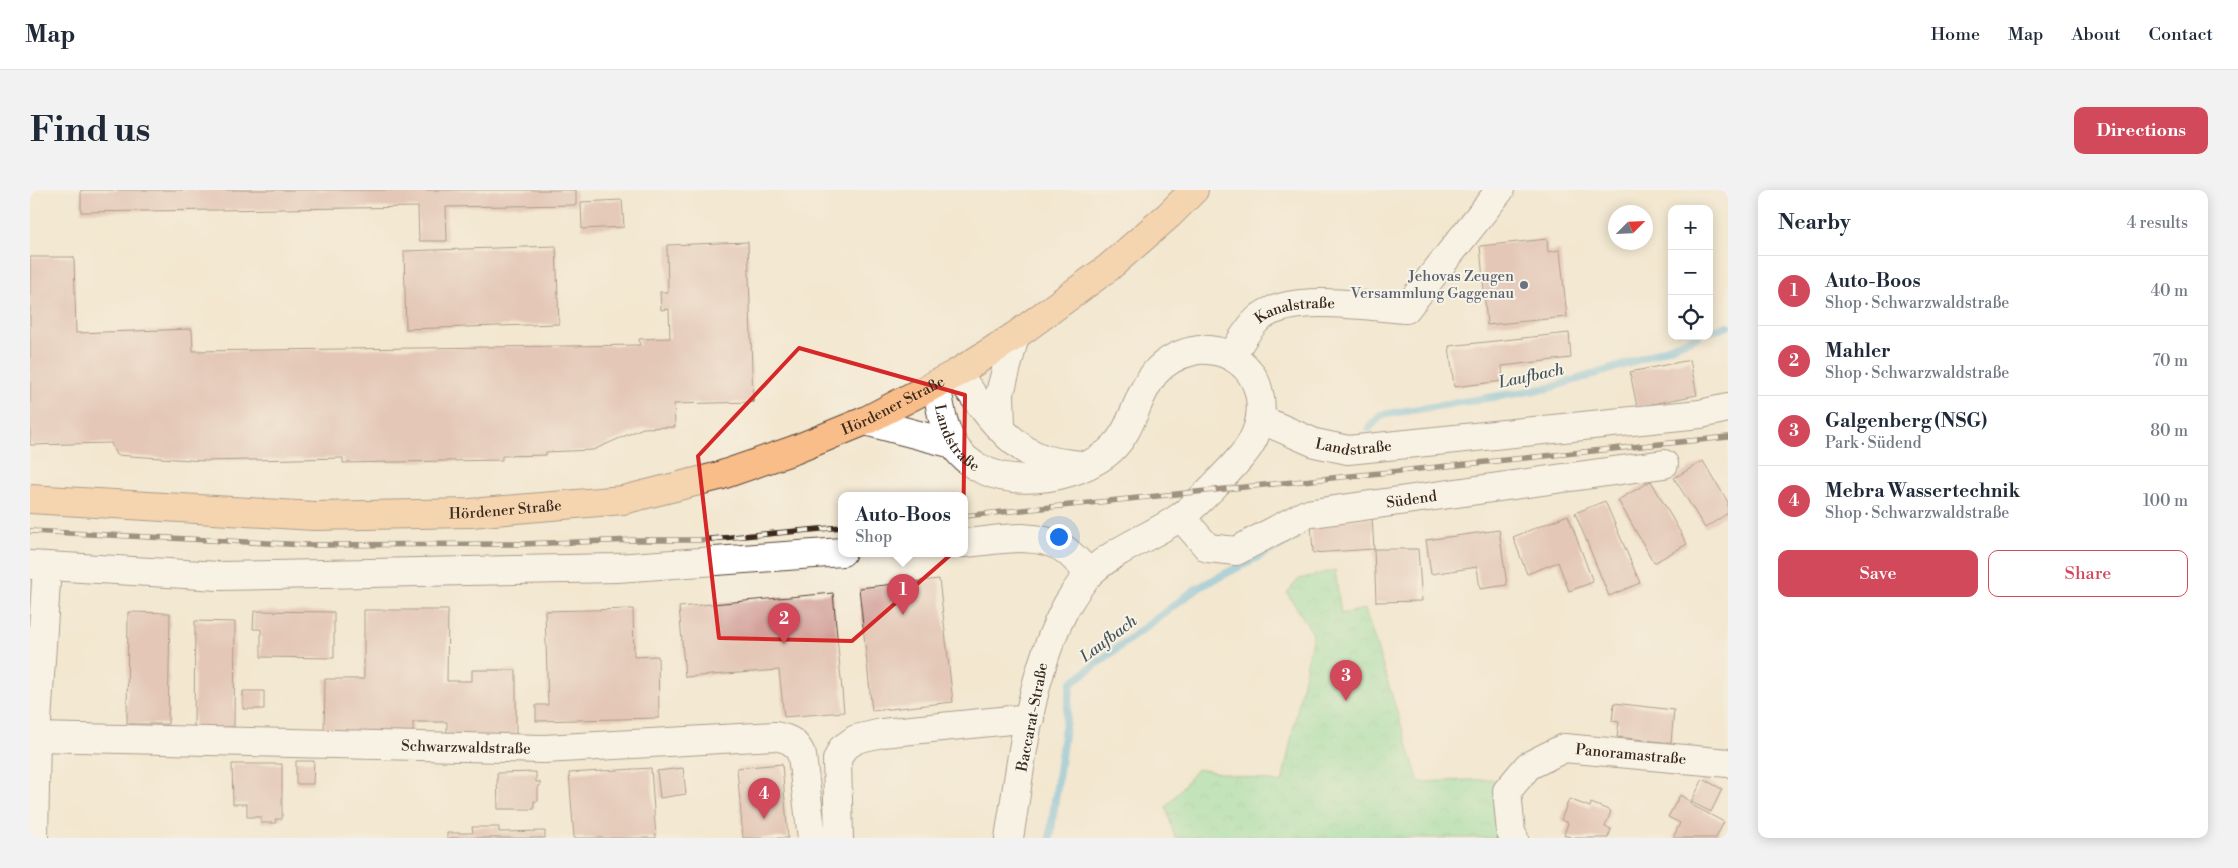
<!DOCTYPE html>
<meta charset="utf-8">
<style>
:root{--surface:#fff;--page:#f2f2f3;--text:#1f2937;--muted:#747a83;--line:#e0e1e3;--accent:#d1495b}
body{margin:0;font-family:"Libre Bodoni",serif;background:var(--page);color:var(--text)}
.controls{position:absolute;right:15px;top:15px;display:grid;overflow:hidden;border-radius:10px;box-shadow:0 2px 12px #0003}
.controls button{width:45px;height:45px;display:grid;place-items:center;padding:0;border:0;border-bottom:1px solid var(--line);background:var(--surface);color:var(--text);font:25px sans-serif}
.compass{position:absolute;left:1578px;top:15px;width:45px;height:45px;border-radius:50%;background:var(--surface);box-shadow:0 2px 12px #0003;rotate:66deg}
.you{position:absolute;left:1028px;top:346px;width:18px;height:18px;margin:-12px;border:4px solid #fff;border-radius:50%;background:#1a73e8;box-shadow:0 0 0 8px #1a73e833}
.badge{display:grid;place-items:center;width:32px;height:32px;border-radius:50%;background:var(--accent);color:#fff;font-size:16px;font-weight:700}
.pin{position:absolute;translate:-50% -41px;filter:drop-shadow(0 1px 2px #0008)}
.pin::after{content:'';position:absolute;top:26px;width:18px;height:15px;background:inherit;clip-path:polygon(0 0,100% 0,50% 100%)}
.popup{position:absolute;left:808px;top:302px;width:130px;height:65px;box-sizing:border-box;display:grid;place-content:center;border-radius:10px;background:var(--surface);filter:drop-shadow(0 1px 4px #0005);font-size:16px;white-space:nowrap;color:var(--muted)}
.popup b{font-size:19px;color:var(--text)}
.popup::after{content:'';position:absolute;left:50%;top:100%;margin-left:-10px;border:10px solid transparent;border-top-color:var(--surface)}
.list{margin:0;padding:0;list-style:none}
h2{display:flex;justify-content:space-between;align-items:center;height:65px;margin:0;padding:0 20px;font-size:21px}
h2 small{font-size:16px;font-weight:400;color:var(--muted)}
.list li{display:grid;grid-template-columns:32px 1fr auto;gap:15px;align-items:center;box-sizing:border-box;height:70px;padding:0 20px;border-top:1px solid var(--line)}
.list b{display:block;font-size:19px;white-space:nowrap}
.list p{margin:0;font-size:16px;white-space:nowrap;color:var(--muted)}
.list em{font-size:16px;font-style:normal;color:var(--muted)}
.actions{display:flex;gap:10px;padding:15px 20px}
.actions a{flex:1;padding:11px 0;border:1px solid var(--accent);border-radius:10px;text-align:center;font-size:18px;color:var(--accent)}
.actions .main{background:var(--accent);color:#fff}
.icon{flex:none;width:28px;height:28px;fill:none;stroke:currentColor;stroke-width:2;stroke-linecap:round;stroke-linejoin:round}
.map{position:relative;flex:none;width:1698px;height:648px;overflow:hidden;border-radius:10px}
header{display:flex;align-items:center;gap:30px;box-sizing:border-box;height:70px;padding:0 25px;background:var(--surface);border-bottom:1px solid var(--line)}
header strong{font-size:24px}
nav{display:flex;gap:28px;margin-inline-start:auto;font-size:18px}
.intro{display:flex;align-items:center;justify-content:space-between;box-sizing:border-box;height:120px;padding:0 30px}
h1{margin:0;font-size:35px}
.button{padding:12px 22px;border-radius:10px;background:var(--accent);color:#fff;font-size:18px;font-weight:700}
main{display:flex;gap:30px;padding:0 30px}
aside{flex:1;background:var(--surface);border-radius:10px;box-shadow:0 2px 12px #0003}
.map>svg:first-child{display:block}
.park{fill:url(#park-crowns);stroke:#62845f}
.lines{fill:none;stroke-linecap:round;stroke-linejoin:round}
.stream{stroke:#60b5dc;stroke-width:8}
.building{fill:#d3a19a}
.minor-casing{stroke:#574639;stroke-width:30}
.major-casing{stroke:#574639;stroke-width:30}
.minor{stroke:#fff;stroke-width:28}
.major{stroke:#f9bd89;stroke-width:28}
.rail-casing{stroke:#3b2a1e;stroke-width:5.5}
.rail{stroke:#f7f3e8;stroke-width:4;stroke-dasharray:11;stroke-linecap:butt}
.marked{fill:none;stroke:#d62828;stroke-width:4;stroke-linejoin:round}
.worship-dot{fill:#6b7280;stroke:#f7f3e8;stroke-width:2}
.labels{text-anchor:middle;stroke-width:4;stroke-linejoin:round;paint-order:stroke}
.worship-label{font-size:15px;fill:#5b616d;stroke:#f7f3e8;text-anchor:end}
.street-label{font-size:15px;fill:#3b2a1e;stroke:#f7f3e8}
.water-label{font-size:16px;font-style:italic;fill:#465457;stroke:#f7f3e8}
</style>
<header>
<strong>Map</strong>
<nav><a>Home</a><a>Map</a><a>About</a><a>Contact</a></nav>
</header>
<div class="intro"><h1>Find us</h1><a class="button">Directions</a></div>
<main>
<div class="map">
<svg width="1698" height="648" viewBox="0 0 1698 648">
<defs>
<pattern id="park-crowns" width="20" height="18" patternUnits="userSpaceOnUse" patternTransform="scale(1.25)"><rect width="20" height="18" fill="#8adea0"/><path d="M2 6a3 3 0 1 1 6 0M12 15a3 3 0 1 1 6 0" fill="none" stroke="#78bf89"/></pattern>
</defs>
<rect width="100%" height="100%" fill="#f7f3e8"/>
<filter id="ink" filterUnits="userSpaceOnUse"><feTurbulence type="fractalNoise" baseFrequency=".02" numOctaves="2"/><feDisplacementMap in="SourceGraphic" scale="10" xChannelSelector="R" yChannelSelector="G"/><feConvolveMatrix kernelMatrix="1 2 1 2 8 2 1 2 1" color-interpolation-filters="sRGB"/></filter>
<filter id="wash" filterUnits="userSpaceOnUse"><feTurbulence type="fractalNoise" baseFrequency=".0096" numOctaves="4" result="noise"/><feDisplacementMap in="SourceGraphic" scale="20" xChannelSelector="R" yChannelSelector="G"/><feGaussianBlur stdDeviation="1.12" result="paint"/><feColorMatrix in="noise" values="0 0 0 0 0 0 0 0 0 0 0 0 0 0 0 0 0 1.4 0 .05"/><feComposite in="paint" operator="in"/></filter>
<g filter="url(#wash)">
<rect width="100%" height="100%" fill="#f3e7d0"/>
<path class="park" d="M1305,380L1311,424L1335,419L1389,592L1463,589L1479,641L1484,648H1145L1136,617L1167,579L1252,593L1283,444L1257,403L1269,389Z"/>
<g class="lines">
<path class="stream" d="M1679,142L1698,136
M1339,238L1351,225L1519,198L1597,174L1668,146
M1020,648L1041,493L1166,399L1266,347"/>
</g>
<g id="blocks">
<path class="building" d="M51,0H546V15L416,17L417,51H389L388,17L51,22Z
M592,10L594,37L552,39L551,12Z
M1517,49L1518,62L1530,60L1537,127L1457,135L1450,56Z
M718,52L723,212L644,214L645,237L613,238L563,260L516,262V265L472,266V270L313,273V268L175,271L86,265L81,253L0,255V67H44L46,143L162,139L163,161L610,155L609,149L640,148L639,119L631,120L630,102H638L637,55Z
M526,56L529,134L376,139L374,61Z
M1539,143L1541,168L1472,176L1473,191L1424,197L1419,156Z
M1660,170L1667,205L1607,217L1600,182Z
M1673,271L1698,312V323L1675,338L1644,288Z
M1621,291L1657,354L1624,373L1588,310Z
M1575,311L1610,393L1579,406L1545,323Z
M1538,325L1563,392L1539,401L1528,372L1497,384L1483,347Z
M1342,328L1344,359H1388L1392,411L1346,412L1344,359L1283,363L1281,332Z
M1469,340L1477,395L1450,399L1447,377L1401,384L1396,350Z
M909,389L923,512L842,521L829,398Z
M803,403L814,522L754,527L749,480L655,487L649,417Z
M603,419L604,467L628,466L629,528L506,531V515H518L515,421Z
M334,420H418L417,491H442V480H486V547L417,546V532H383V546L294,545L295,489H334Z
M224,421L304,422V468L231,467V439H223Z
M98,422L140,423L138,534H97Z
M165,431L205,432L204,537H164Z
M213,501H234V519H213Z
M1584,513L1644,520L1641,553L1587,547L1589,532L1582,531Z
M266,571H284L283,594H266Z
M202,574H252V629H245L246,633H231V627H217V614H203Z
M752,574L758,648H713L707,578Z
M621,578L626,648H544L539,583Z
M653,578L656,604L630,608L627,581Z
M506,582V592H510V596H508V611H504V619H468L467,583Z
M1673,589L1692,599L1681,622L1661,612Z
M1650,605L1661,612L1660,614L1694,632L1686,648H1643L1650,633L1638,627Z
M1539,609L1560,617L1561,613L1581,621L1575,637L1581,639L1578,648H1543L1534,645L1538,633L1531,630Z
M442,637H469V642L515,641V648H417V643H443Z"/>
</g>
</g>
<g filter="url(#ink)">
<use href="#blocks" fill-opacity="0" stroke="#574639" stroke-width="1"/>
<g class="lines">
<defs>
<g id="minor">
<path id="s1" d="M1201,166C1209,155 1216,141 1226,131C1255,101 1338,117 1376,119L1470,0"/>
<path d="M927,183C948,212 979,259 1015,269C1026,273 1039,273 1050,275"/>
<path id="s2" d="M906,194C910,214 912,235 922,252C951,303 1035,295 1076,264C1115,235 1101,175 1163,161C1175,158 1192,161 1202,167C1234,185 1238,225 1220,255C1211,269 1198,281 1187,293C1176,304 1163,318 1150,327C1121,347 1087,358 1061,382C1052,391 1043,405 1037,415C999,484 992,571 979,648"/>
<path id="s3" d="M1230,229L1285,253L1318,260L1670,224L1698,218"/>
<path d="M835,231L923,254"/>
<path d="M971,237L970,203L985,146"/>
<path id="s4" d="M1151,327L1178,358L1206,361L1276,324L1634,274"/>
<path d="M934,353C965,351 1003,341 1031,357C1041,363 1051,375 1059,383"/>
<path d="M0,375L189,386L587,378L812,362"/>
<path id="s5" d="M6,547L514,559L745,546C760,549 766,552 772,566L782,648"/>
<path d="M4,648L6,547L17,377"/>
<path d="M809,648L807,570L812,559L826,549L852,543L1000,528"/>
<path id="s6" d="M1484,648L1481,643L1477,601L1498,576L1534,558L1698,573"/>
</g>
<g id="major">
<path id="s7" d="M0,309L284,326L440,323L593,310L689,286L764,260L835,231L927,183L985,146L1078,78L1139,25L1164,0"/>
</g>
</defs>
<use href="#minor" class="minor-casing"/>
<use href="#major" class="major-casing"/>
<use href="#minor" class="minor"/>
<use href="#major" class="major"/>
<defs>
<path id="rail" d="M934,326L1698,247
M0,341L278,355L489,354L607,350H670L812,337"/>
</defs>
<use href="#rail" class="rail-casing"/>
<use href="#rail" class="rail"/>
</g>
</g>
<path d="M0 0H1698V648H0ZM769,158L935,205L933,354L822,451L689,448L668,266Z" fill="#f3e7d0" fill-opacity=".55" fill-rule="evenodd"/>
<path class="marked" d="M769,158L935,205L933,354L822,451L689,448L668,266Z"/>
<circle class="worship-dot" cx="1494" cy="95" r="5"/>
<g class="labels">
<g class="worship-label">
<text x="1484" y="91">Jehovas Zeugen<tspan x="1484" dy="17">Versammlung Gaggenau</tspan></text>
</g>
<g class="street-label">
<text dy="5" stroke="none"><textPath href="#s1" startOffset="85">Kanalstraße</textPath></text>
<text dy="5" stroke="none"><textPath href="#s7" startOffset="881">Hördener Straße</textPath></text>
<text dy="5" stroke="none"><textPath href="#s2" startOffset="59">Landstraße</textPath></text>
<text dy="5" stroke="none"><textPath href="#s3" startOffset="99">Landstraße</textPath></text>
<text dy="5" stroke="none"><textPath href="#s4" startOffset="255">Südend</textPath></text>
<text dy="5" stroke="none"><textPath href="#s7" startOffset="476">Hördener Straße</textPath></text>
<text transform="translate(1002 527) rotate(-79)" y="5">Baccarat-Straße</text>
<text dy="5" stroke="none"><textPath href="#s5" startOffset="430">Schwarzwaldstraße</textPath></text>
<text dy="5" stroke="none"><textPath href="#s6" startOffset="188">Panoramastraße</textPath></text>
</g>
<g class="water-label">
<text transform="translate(1501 185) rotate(-12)" y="6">Laufbach</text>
<text transform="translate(1078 448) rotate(-37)" y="6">Laufbach</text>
</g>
</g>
</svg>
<div class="controls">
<button>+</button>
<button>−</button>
<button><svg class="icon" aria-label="locate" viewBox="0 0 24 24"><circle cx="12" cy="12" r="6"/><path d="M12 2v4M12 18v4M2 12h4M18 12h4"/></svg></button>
</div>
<svg class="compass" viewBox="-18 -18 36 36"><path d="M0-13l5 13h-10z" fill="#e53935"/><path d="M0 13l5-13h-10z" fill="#747a83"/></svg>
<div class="you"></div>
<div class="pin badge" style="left:873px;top:425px">1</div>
<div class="popup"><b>Auto-Boos</b>Shop</div>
<div class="pin badge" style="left:754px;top:454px">2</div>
<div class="pin badge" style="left:1316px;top:511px">3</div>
<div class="pin badge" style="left:734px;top:629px">4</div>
</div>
<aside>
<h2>Nearby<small>4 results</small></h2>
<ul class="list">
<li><span class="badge">1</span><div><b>Auto-Boos</b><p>Shop · Schwarzwaldstraße</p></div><em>40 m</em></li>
<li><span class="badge">2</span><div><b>Mahler</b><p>Shop · Schwarzwaldstraße</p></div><em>70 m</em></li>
<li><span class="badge">3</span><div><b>Galgenberg (NSG)</b><p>Park · Südend</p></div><em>80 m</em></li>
<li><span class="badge">4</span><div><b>Mebra Wassertechnik</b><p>Shop · Schwarzwaldstraße</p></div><em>100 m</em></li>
</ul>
<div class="actions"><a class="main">Save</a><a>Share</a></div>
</aside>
</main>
